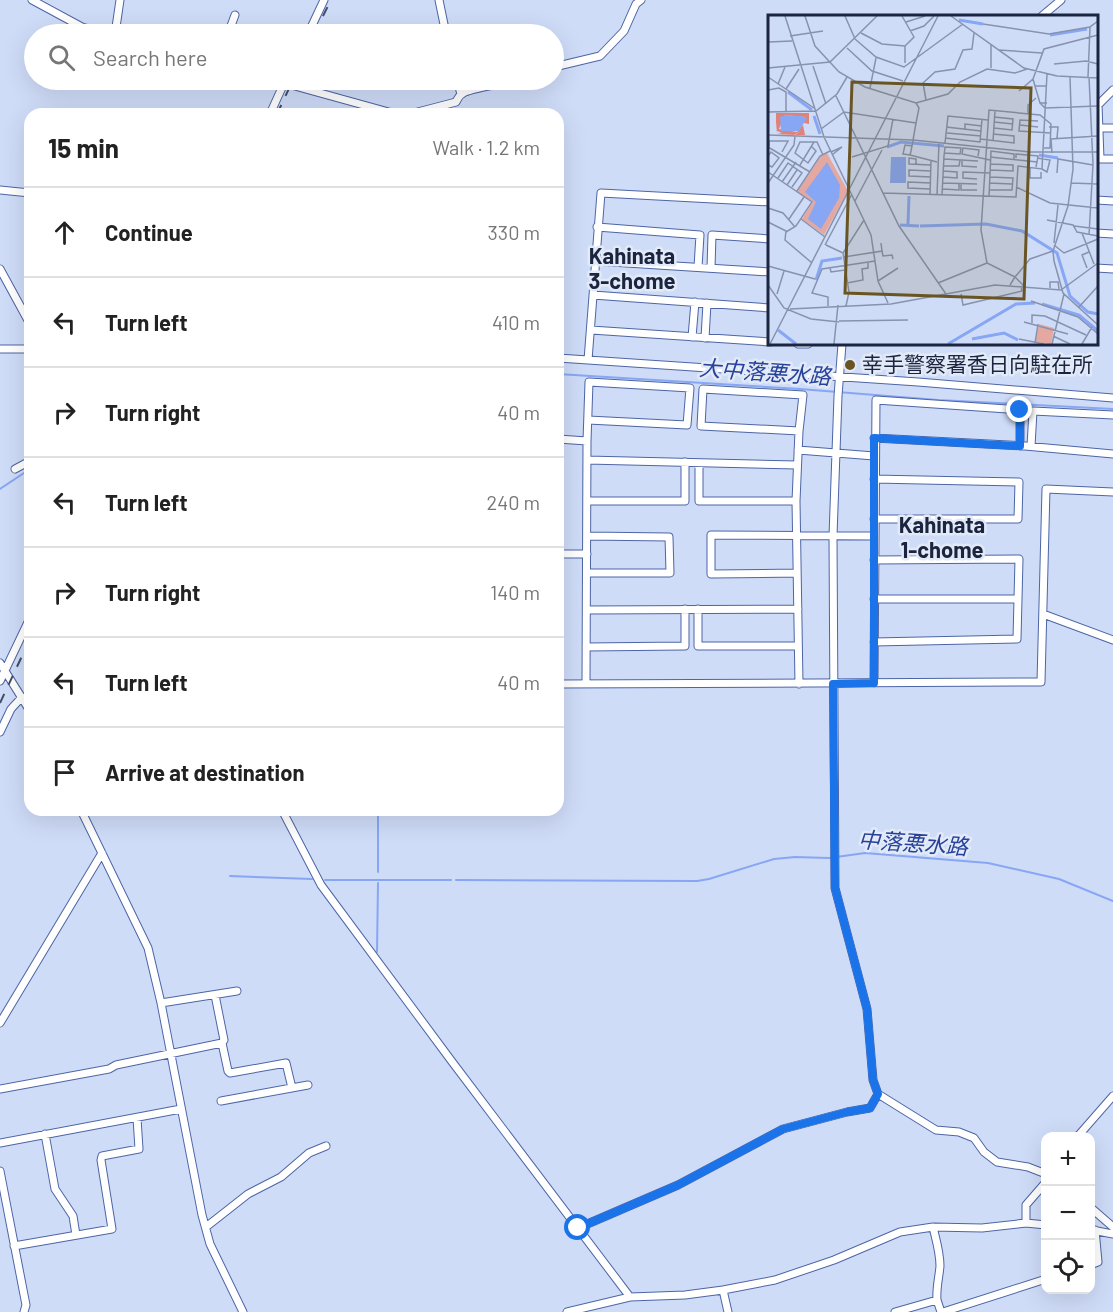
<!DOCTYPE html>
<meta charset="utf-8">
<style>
:root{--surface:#fff;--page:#f6f6f6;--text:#222;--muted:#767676;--line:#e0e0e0}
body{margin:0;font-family:Barlow,"Noto Sans JP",sans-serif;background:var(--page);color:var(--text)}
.controls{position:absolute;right:18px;bottom:18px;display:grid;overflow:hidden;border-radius:12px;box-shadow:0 6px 24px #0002}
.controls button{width:54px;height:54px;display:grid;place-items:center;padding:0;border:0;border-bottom:2px solid var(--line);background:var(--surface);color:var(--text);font:30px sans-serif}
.stop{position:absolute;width:18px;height:18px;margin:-14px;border:4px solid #1a73e8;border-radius:50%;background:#fff}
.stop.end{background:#1a73e8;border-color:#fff;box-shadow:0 2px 6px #0008}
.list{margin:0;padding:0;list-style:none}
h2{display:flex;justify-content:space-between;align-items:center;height:78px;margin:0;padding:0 24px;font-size:26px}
h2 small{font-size:20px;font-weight:400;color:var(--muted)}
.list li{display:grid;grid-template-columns:39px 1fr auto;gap:18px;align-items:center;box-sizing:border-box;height:90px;padding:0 24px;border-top:2px solid var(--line)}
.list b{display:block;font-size:22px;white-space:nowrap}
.list em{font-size:20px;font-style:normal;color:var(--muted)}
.icon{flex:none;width:33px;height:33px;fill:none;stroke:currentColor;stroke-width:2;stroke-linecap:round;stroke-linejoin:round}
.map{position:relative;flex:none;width:1113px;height:1312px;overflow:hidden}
.search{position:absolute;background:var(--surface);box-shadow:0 6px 24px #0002;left:24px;top:24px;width:540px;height:66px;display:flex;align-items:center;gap:15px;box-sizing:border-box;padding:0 21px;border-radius:33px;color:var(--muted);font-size:22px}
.panel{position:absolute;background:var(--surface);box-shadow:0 6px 24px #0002;left:24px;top:108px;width:540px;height:708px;border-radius:18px}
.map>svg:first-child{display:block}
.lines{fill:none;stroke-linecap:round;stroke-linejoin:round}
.stream{stroke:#87a6f4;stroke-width:2}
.minor-casing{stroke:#4d65a5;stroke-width:9}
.minor{stroke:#fff;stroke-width:7}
.rail{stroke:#424d68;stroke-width:2;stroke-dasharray:10 10;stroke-linecap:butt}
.route{stroke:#1a73e8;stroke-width:8}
.poi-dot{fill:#695524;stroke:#e2e9f7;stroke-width:2}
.labels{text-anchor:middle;stroke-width:5;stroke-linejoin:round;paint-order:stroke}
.poi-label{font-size:21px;fill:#1b2540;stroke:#e2e9f7;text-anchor:start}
.neighbourhood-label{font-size:22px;font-weight:bold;fill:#1b2540;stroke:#e2e9f7}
.water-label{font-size:22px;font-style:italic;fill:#28429b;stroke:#e2e9f7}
.inset-river{fill:none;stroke:#87a6f4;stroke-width:3}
.inset-road{fill:none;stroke:#8793ae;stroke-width:1.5}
.view{fill:#695524;fill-opacity:0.15;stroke:#695524;stroke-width:3}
.inset-edge{fill:none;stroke:#1b2540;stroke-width:3}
</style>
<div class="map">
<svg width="1113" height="1312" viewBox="0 0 1113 1312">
<rect width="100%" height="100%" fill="#cfdcf8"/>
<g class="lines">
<path class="stream" d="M558,374L800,389L938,400L1113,409
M0,489L30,469
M378,872V810
M230,876L312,879
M325,880H451
M456,880L697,881L709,879L774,859L795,857L829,858L865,853L988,863L1059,879L1113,901
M377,952L378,883"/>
<defs>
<path id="minor" d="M32,0L82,27L107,34
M439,0L446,34
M1042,16L1061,0
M115,34L120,0
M228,34L235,15
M308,34L324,0
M554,67L600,56L624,31L636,4L641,0
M273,80L396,114
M457,80L461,94
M270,114L285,81
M410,114L456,102C457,100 460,95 462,94C469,88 506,84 518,80
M1099,128H1113
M1098,159H1113
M1100,159L1098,105L1113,90
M0,190L30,193
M1096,200L1113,201
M597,227L700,235L698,267
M1096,233L1113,234
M595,261L770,272
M711,268L712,235L770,239
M1096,268L1113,269
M0,269L30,324
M593,295L770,308
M591,330L770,342
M692,337L695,302
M705,338L707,303
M798,344H808
M842,344L838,396L833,536L835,888L867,1009L873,1080L878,1094L936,1130L959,1132L974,1138L984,1152L997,1162L1028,1167L1046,1174
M0,349H30
M558,358L918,382L1113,398
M588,360L601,193L770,202
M799,431L803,395L703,389L701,426L799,431L796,501L799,684
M874,438L1025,446L1113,454
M558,439L587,441
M1031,446L1033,411L1113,415
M798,450L874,456
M587,460L797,465
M699,463V501H796
M15,469L30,461
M587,501H685V462
M874,519H1018L1019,482L874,479
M587,536L669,537L670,573H587
M558,554H587
M797,573L711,574V535L874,536
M874,599H1018
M698,609V646H798
M587,610L798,609
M1043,614L1113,640
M874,642L1017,639L1019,559L874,560
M586,647L685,646V609
M0,663L30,711
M0,681L30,618
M874,683L876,400L1020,410V446
M558,684L1041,682L1046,489L1113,492
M586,684L587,441L589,382L690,388L687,425L588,420
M0,732L11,709L22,697
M81,810L148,948L161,1003L202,1215L210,1244L243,1312
M282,810L321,885L453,1063L630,1297
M161,1003L237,991
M0,1023L102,853
M222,1043L228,1071L230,1073L286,1063L292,1088
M0,1089L109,1069L116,1065L222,1043L224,1040L215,995
M221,1101L308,1085
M45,1134L55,1189L73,1216L76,1235
M1078,1136L1113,1096
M0,1143L181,1109
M0,1171L26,1305L24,1312
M1090,1207L1113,1227
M1026,1223V1205L1046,1182
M206,1227L248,1194L281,1177L309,1153L326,1146
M933,1227C936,1240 940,1252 940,1266C939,1278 936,1288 937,1300
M578,1228L678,1185L783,1129L847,1112L870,1108L878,1094
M1092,1230L1113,1234
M14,1246L112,1229L101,1160L102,1156L139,1149L137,1118
M1090,1265L1098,1262L1095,1230
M723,1290L728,1312
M567,1312L630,1297L685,1295L723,1290L775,1280L834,1260L900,1232L933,1227L982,1228L1026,1223L1046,1225
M895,1312L937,1300L941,1312
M943,1312L1046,1279"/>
</defs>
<use href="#minor" class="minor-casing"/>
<use href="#minor" class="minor"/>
<path class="rail" d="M314,34L331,0
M277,114L293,80
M0,703L30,639"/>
</g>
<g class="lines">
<path class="route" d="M578,1228L678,1185L783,1129L847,1112L870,1108L878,1094L873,1080L867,1009L835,888L833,684L874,683V438L1020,446V410"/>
</g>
<circle class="poi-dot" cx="850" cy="365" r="6"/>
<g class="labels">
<g class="poi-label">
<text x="862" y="372">幸手警察署香日向駐在所</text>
</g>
<g class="neighbourhood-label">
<text x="632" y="264">Kahinata<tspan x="632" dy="25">3-chome</tspan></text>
<text x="942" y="533">Kahinata<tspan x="942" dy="25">1-chome</tspan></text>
</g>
<g class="water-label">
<text transform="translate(765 372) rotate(4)" y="8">大中落悪水路</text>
<text transform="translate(913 843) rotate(4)" y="8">中落悪水路</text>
</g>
</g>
<g transform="translate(768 15)">
<rect width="330" height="330" fill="#cfdcf8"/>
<path d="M59,138L80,176L56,220L34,204L45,187L29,177L53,141ZM271,309L286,313L283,329L267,327Z" fill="#e4a8a0"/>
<path d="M8,98H41V109L36,108L37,102L17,100L11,114L29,117L35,110L37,120H27L33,116L26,120L9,119L14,118L9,116V107L8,119Z" fill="#e18278"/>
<path d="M17,100L33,101L39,103L31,116H13L12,102ZM123,142H138V168H122ZM59,147L72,170L71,183L53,214L40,204L48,187L37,177Z" fill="#87a6f4"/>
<path class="inset-river" d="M191,5L215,9M282,20L319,14M20,77L44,95M46,101L52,119M119,132L133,127L176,131M271,140L290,143M140,209L141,181M132,210L151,211M152,211L218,209L254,216L289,238L302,281L320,297L330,299M48,265L54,246L74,243M274,289L311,300L330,316M10,315L28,329M204,324L236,318L250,325M180,329L248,289L267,288"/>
<path class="inset-road" d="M17,1L56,122L103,220L110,266L120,288M37,1L47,31L71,57L97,72L148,88L180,79L192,67L219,54L247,58L259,54M77,1L87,24M134,1L146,22L137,31V48M183,1L256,53L289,61L330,63M138,7L157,1M215,9L281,19L322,12M142,16L156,11L166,1M93,18L114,29L137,31M22,21L55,16M87,24L108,42L136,52L195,9M0,27L24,26M223,29V53M79,33L104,56L135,66M231,35L274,38M286,49L318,46L330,49M45,51L58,89M0,53L62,47L109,1M0,62L46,93M302,62L305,154L300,191L285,236L286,246L295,278L330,310M320,62L322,12L330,6M265,64L267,71H278M10,69L17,52M267,71L272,88H279M102,73L108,43M18,74L31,54M0,75L11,73L18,77V97M251,76L265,64L276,34L330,20M68,81L131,211L178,279M158,85L155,68L167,57L187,54L195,35L204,34L206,18M272,88L277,93L330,91M0,97L48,96L69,79L79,62M260,99V90L268,83M270,106L252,105L251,116L282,118M226,107L245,109M252,110L270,112M178,112L213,116M281,112H290L289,123M226,113L244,115L245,104L226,102M53,114L76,97L148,108M197,114V109L214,111M179,118L213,121M0,120L145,125L262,137H330M177,123L212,127L214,104M212,124L246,128V121L225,119M225,126L227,96M177,128L180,101L220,105M1,131V126H20L14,137M144,131L137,130L135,139L142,140L143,136L145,126V125L148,108L151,93L148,88M0,132L42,157M44,132L48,136L40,148L27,138L32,127H49L55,140M276,133H282L283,109L272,100L221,95L213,215L219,248L247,262L262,244L285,236M63,137L74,132L64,140M284,138L283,124L330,121M142,140L169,147M0,141L3,137L11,143L4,152L0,150M210,141L211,135L195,133L194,139L222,145M84,142L120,131L125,104M222,142L269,147L268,152M248,143V139L270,141L269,147M269,143L282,145L279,157L274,154M176,144L210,146M194,145V151L209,152M148,149V144L141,143V149L163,150M32,150L46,127M176,151H191L192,145M262,153V163H273V157M222,155L245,156V150L222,149M0,157L44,187L28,211L18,217M289,158L290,144L325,150M163,162L141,161V155L163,156M175,162L189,163V157L175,156M10,163L20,148L34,158L24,172M209,164L195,163V157L222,158M14,167L28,147M0,168L26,130L27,121M175,168L209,169M221,168L244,169M303,168L330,169M193,169V175H209M19,170L29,155M248,172L282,188L330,193M162,174L140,173V167L163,168M175,174L191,175V169M221,175H244L245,163L222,162M29,176L52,141L62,136M115,178L248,182L250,151L274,154L279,59M162,180L163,145M169,180L171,128M174,180L176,141L177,132L193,133L192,139L176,138M221,182L223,136L246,139V144M87,186L114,135M0,193L15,198L27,212M21,204L36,182M33,204L57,222M279,205L305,210L309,217L330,221M0,207L18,216L17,225L44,248M306,211L330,214M314,218L326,249M321,220L325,149L321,62M286,228L290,190M57,230L84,179M58,230L75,238M286,230L296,238L330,224M114,236L115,241L124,240L125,244M76,242L114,236L113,228M0,251L47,264M62,253L63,257L77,255M319,253L314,240L321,237M110,266L130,253M79,268L95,265L94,254L100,253V248M170,268L219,248M0,270L16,293L43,304L71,307M242,270L247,262L256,271M282,273V267H290L291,274M9,279L16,256M193,279L195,290L254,276L253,271M263,286L310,302L330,319M60,291V282L44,278L54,254L107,246M78,291L81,277L75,238L96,205M311,292L330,271M22,294L123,289L227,270L293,275L330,248M71,306L140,305M256,307L300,319M264,308V300L277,301L318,320M285,321L302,329M251,324L276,329M267,328L270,309M2,329L170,1M66,329L70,290M284,329L296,279M314,329L324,312"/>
<path class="view" d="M84,67L263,73L256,284L77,278Z"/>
<rect width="330" height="330" class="inset-edge"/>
</g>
</svg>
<div class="controls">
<button>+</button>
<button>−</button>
<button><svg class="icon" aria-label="locate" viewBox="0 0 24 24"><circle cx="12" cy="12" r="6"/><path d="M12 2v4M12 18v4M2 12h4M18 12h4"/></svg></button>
</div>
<div class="stop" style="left:578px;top:1228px"></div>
<div class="stop end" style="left:1020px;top:410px"></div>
<div class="search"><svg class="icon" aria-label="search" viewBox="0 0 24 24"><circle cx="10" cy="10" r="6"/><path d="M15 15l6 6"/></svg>Search here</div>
<section class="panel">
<h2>15 min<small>Walk · 1.2 km</small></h2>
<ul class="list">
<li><svg class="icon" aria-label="ahead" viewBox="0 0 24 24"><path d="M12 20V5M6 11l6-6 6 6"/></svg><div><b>Continue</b></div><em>330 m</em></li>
<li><svg class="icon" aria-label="left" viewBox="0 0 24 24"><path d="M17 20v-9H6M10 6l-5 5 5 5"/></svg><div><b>Turn left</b></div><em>410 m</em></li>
<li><svg class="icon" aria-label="right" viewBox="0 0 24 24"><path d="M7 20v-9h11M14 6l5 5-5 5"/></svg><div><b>Turn right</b></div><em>40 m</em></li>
<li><svg class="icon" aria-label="left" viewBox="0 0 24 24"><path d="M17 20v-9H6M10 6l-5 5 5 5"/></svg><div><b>Turn left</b></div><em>240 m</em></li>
<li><svg class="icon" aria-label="right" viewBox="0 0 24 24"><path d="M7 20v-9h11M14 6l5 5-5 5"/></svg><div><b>Turn right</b></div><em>140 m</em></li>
<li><svg class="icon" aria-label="left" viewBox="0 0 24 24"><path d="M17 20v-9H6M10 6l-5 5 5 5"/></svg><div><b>Turn left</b></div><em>40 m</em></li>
<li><svg class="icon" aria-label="arrive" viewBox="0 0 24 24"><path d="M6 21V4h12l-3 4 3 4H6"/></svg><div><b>Arrive at destination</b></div></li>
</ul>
</section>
</div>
